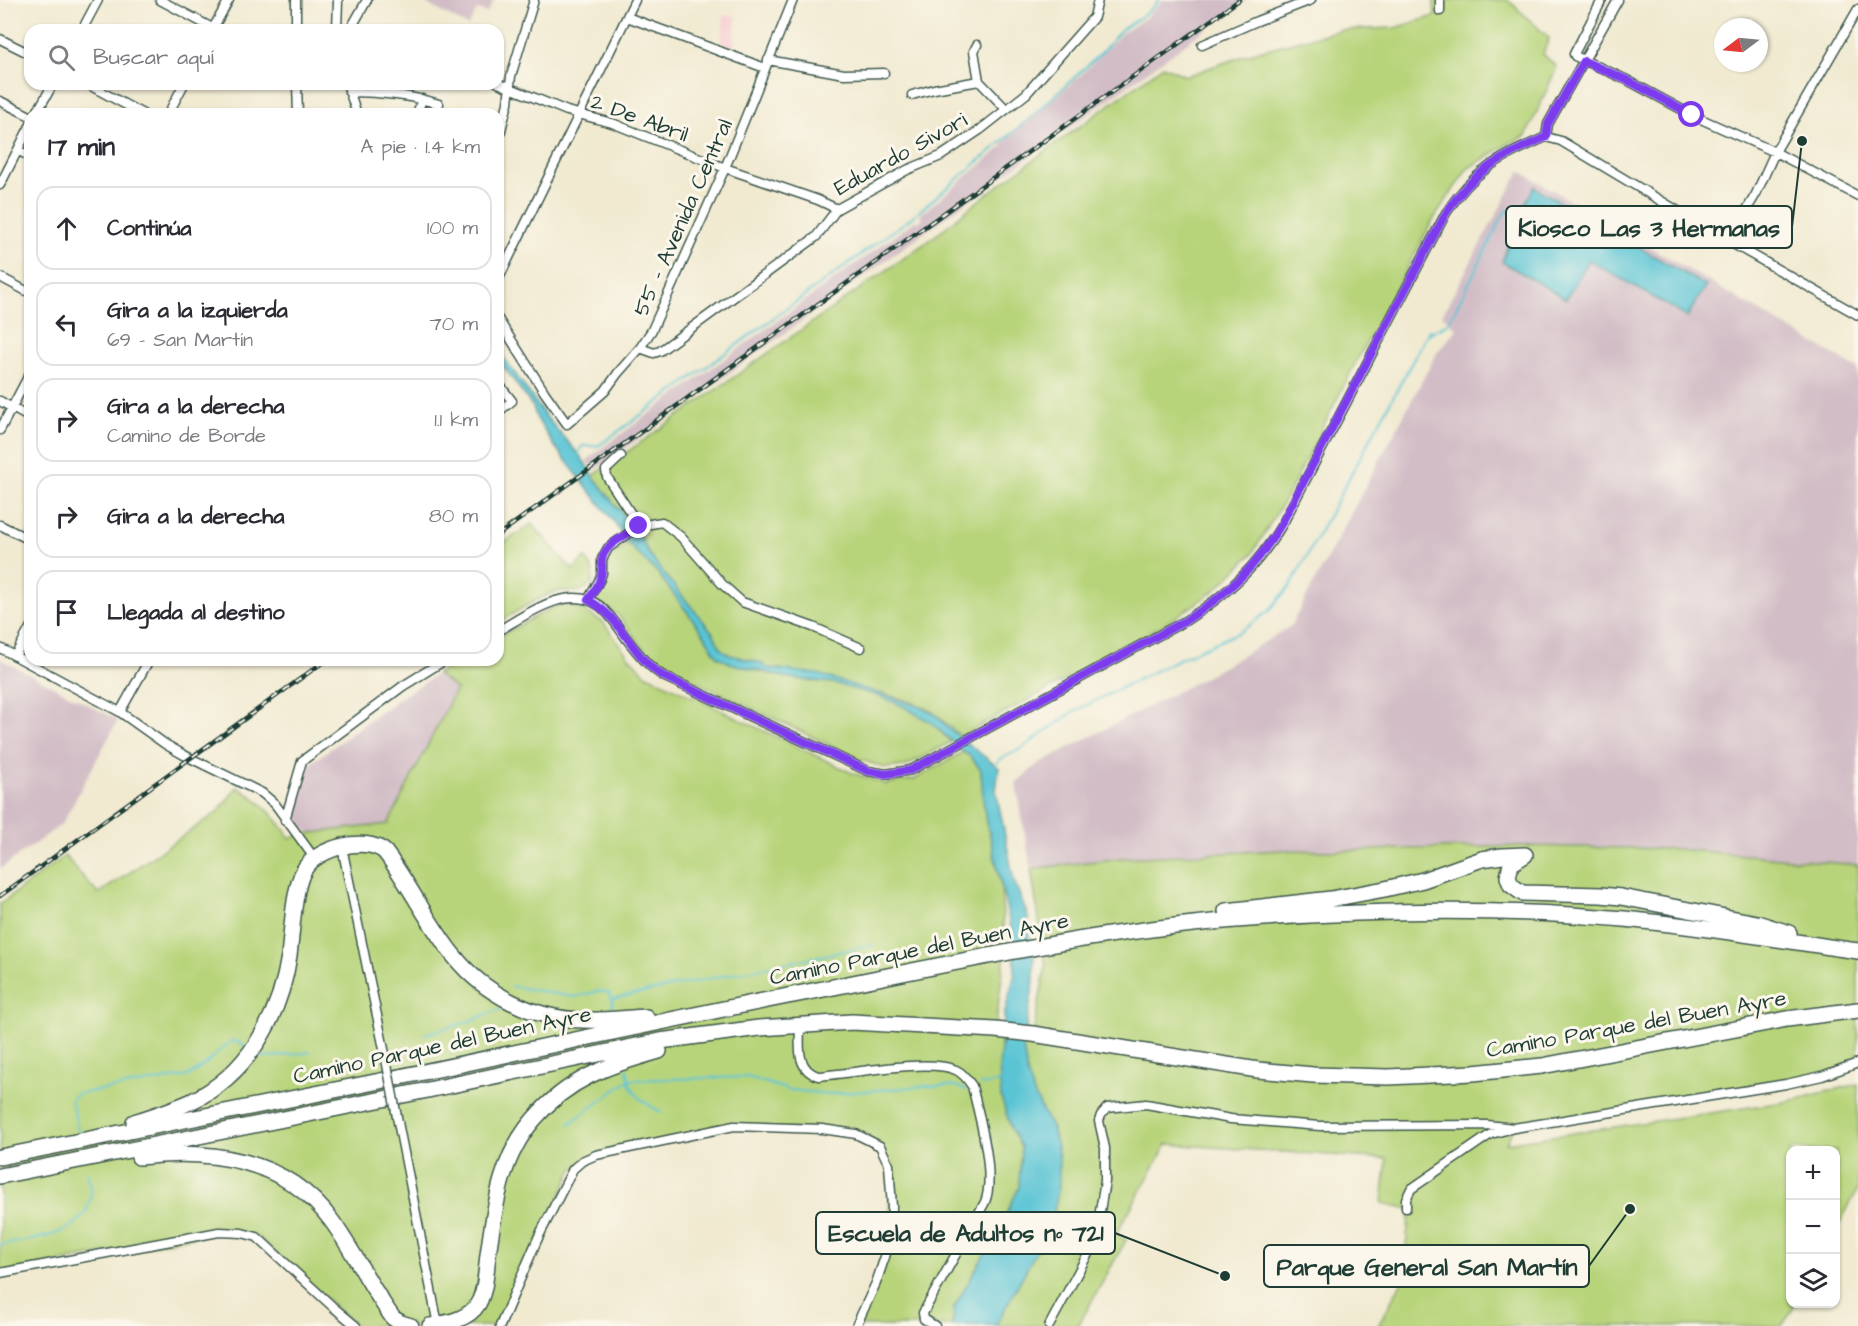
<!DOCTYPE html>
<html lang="es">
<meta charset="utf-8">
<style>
:root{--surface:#fff;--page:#f7f7f7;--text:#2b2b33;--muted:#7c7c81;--line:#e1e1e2}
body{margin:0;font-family:"Architects Daughter",sans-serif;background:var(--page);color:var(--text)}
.controls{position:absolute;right:18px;bottom:18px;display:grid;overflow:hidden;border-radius:12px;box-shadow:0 2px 4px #0004}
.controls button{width:54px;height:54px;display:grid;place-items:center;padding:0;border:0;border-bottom:2px solid var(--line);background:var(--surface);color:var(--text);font:30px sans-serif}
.compass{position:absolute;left:1714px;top:18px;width:54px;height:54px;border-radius:50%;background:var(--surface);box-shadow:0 2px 4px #0004;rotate:254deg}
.stop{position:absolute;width:18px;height:18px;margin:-14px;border:4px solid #7c3aed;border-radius:50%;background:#fff}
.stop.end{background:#7c3aed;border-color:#fff;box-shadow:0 2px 6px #0008}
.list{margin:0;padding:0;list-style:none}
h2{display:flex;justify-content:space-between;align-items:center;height:78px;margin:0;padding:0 24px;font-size:26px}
h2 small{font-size:20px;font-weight:400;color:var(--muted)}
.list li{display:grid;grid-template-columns:39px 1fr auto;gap:18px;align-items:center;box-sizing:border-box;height:84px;margin:0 12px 12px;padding:0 12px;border:2px solid var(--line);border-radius:18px}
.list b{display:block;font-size:22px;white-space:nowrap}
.list p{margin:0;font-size:20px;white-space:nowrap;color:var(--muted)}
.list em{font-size:20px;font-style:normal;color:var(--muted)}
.icon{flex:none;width:33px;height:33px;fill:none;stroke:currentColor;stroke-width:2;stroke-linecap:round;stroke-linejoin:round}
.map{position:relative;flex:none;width:1858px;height:1326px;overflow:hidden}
.search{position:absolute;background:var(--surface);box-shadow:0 2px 4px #0004;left:24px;top:24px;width:480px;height:66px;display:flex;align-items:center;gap:15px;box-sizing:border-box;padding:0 21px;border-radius:18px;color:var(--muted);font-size:22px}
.panel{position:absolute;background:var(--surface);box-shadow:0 2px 4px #0004;left:24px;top:108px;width:480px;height:558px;border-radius:18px}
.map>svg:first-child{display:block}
.built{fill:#f7cfd2}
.industrial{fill:#d2bdc6}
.green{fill:#b7d47a;stroke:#6b8857;stroke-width:1.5}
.water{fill:#5ac4d4;stroke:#3c8084;stroke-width:1.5}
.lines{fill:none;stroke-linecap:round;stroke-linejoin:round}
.stream{stroke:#5ac4d4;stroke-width:2}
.street-casing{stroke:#3e574c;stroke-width:11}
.highway-casing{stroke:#3e574c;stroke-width:18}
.street{stroke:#fff;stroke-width:8}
.highway{stroke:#fff;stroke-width:15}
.rail-casing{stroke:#1f3d34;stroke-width:4.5}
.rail{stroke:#fbf7ec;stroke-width:2;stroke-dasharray:7;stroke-linecap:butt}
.street-bridge-casing{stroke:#3e574c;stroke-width:11;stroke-linecap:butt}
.street-bridge{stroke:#fff;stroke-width:8}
.route{stroke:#7c3aed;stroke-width:8}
.labels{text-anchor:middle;stroke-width:6;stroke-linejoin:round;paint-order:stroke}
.street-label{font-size:22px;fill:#1f3d34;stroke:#fbf7ec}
.leader{fill:none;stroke:#1f3d34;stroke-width:2}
.callout-dot{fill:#1f3d34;stroke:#fbf7ec;stroke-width:2}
.callout{fill:#fbf7ec;stroke:#1f3d34;stroke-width:2}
.callout-label{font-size:24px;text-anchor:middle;font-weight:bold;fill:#1f3d34}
</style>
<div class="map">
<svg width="1858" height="1326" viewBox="0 0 1858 1326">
<rect width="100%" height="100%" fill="#fbf7ec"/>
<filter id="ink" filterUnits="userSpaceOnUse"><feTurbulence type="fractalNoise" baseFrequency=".0167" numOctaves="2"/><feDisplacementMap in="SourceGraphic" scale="12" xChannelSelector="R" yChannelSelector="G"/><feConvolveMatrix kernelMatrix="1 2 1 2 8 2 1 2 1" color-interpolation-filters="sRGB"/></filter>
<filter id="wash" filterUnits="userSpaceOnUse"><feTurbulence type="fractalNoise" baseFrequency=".008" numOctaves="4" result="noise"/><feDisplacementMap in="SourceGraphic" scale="24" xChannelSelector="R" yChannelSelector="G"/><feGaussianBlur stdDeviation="1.35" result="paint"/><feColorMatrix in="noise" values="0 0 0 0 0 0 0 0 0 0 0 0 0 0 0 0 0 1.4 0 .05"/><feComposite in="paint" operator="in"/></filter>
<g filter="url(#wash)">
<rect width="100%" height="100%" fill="#f1ead1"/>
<path class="built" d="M724,15L736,16L734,50L721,49Z"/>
<path class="industrial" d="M419,0H494L487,13L477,10L468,26Z
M1163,0H1246L605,463L594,470L588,463L586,461L602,448L915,221L918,222L922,219L920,215L1003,146L1002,144L1083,73L1122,33L1148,16Z
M1520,171L1858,369V865L1677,849L1524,846L1333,851L1283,850L1121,858L1031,869L1016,783L1038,764L1213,673L1291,626L1438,351L1457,329L1442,315Z
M0,659L118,720L62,824L0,869Z
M437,674L456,688L388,824L311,833L299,827L296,821L307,766L400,698Z"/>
<path class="green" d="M1434,0H1508L1549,38L1543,54L1557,67L1526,136L1508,144L1467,169L1433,220L1355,364L1291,489L1252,554L1213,592L1168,622L1071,677L961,736C952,730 945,722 937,715C915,699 883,695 858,687C828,677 799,670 767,668L761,663L730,655L721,649L713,633L665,575L648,553L641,538L593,476L931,239L988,193L1163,66L1186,76L1255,52L1341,30L1395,28L1435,16Z
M532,524L573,570L585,558C593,566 594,573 592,584C574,598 568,587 552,593C533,600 515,613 498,623V547Z
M627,543L657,572L703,633L717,656L730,663L762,672L808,681L833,683L878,696L901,705L932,723L951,742L906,766L885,768L859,759L661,665L647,653L618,615L594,599L602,589L608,560Z
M565,604L579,608L603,622L628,656L647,675L850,772L885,784L915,779L963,752L970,756L981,770L984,809L1001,885L1005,953L995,1030L989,1038L1001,1040V1049L1011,1129L1021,1146L1019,1187L1001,1225L954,1308L953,1322L951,1326H856L890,1242L889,1165L879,1145L856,1134L734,1126L596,1155L573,1169L500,1326H356L258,1237L219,1232L0,1273V904L65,856L98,894L218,812L237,787C260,800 275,816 290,838L303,834L388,824L456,689L437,674L460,660H498V637L551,608Z
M1524,846L1677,849L1858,865V1063L1822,1076L1514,1128L1506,1143L1785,1102L1858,1084V1189L1836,1230V1150H1790V1304H1795L1782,1326H1378L1402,1281L1410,1209L1382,1203L1387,1159L1167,1144L1116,1234L1126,1240L1078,1326H992L996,1325L1036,1252L1053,1216L1059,1157L1053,1131L1034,1094L1027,1073L1023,1046L1027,1043L1034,1044L1033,1034L1046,966L1031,869L1121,858L1283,850L1333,851Z"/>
<path class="water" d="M1534,187L1706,286L1687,317L1589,260L1566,299L1502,262L1515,222Z
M498,350L547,418L581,457L593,476L641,538L648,553L665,575L713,633L721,649L730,655L761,663L767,668L818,674L918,706L936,715L948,728L999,768L996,790L1014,881L1028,917L1029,935L1034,959V981L1023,1046L1027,1073L1034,1094L1053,1131L1059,1157V1187L1053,1216L1036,1252L996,1325L951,1326L953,1322L954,1308L1001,1225L1019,1187L1021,1147L1011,1129L1001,1097L999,1067L1005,1012L1015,973L1014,941L984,809L981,770L970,756L963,752L932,723L901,705L878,696L833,683L788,678L730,663L717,656L703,633L657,572L627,543L615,523L553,444L536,417L533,407L498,359Z"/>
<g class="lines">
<path class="stream" d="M1428,334L1448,323L1453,314L1505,212L1507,210L1512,213
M578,455L582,446H597L601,444L911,218L1035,114L1102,52L1121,30L1148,12L1159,0
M994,767L1000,759L1021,749L1073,712L1181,658L1240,632L1268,612L1291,585L1430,329
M511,986L573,997L600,991L609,993L612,999L613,1012
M612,999L873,945
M425,1034L468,1022L502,1008
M256,1057H272L311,1052
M627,1069L629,1080L748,1077L789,1090L831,1094L928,1086H956L965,1090
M980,1085L1001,1082
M569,1124L629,1080C633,1097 647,1104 661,1112
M79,1134L71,1100L76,1094L188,1076C205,1068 217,1051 233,1040L244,1045
M0,1245C32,1239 87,1237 91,1195C92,1188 89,1179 87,1172"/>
</g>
</g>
<g filter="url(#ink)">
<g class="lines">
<defs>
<path id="street" d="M160,0L216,30
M296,0V30
M1440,0V11
M1602,0L1574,54L1575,56L1627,80L1692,115L1775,152L1858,196
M627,17L765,68
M82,30L98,0
M212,30L229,0
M337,30L338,0
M350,30L367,0
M0,39L30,54
M977,45L974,51L979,81
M1202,45L1257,21L1311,0
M768,60L844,74L884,73
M498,83L567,111L612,123L725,168L818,200L837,209
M87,84L143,114
M297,84L298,114
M347,84L357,114
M349,92C381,92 409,95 439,104
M912,95L934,89L979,81L1006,109
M0,101L30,116
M36,114L53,84
M168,114L184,84
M417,114L422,99
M1546,137L1561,141L1728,241L1858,315
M1546,137L1548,124L1618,0
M498,142L508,103L511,76L534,0
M18,150L30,157
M0,185L30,126
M1728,241L1756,194L1775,152L1858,9
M0,277L30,293
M498,280L635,0
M498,319L545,393L567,424L605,391L618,373L640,348L652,330L725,168L793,0
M640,348L654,353L660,351L816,237L837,209L907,170L941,156L980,130L1026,94L1094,17L1098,0
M498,383L512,401L498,412
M0,401L30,418
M0,430L30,373
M621,456L606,470L607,477L639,526
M0,525L30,540
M588,600L600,579L602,573V559L608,548L639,526L662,522L681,537L723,585L742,602L813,627L861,648
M498,631C526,615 568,583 600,606C611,615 618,627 626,638C638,653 648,667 665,677L868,771L886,774L911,770L1185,621C1228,594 1257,567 1283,523L1446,213C1474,170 1500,157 1546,137
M0,648L120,712L165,744L184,755L262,793L275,804L315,859
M15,656L30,628
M120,712L149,660
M285,820L302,761L403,686L445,660
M342,847L385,1054
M800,1025C800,1044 795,1069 818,1076C850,1074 929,1058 956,1070C963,1073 968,1080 972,1086C979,1115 996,1175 985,1202L923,1313L924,1319L935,1326
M397,1117L438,1325
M1406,1208V1199L1411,1189L1491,1134L1514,1128L1786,1084L1822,1076L1858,1063
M0,1273L219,1232L242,1233L257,1237L332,1306L356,1326
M500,1326L538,1238L573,1169L582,1161L596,1155L734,1126L822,1129L856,1134L880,1146L889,1165L892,1207L890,1242L876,1283L856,1326
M1049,1326L1090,1250L1097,1229L1105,1181V1148L1099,1121L1101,1115L1107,1108L1146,1104L1231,1119L1320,1126L1487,1125L1514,1128"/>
<path id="highway" d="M1525,855L1511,864L1508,877L1511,885L1522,893L1601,895L1621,897L1757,923L1789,933
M1226,911L1331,899L1385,889L1423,880L1482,859L1502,856L1525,855
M134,1122C153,1116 172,1110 190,1102C248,1075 280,1016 289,956C292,933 293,890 304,870C316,848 366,835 385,852C410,885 428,924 454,956C484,994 534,1019 582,1020C604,1021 625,1018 646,1017
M0,1157C127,1132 254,1107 380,1081C516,1053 652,1023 788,996C937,967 1085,932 1236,920C1364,910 1495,907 1624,919C1702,926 1780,940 1858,951
M139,1157C210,1148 286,1159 331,1220C354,1251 370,1287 393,1318L401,1323L411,1326
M0,1176L428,1090L660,1041L759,1028L852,1022L995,1030L1033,1034L1258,1070L1313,1075L1388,1077L1473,1073L1542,1066L1787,1019L1858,1010
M430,1326C447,1323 468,1320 478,1304C486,1290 486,1270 488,1255C495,1206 500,1158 534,1119C569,1078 609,1065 659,1051"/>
</defs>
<use href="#street" class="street-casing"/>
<use href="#highway" class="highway-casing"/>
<use href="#street" class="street"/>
<use href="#highway" class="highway"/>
<defs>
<path id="rail" d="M498,535L1239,0
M0,896L326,660"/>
</defs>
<use href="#rail" class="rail-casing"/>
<use href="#rail" class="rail"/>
<defs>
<path id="street-bridge" d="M385,1054L397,1117"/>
</defs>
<use href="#street-bridge" class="street-bridge-casing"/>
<use href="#street-bridge" class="street-bridge"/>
</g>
</g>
<g class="lines" filter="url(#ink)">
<path class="route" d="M639,526C628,535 608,542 603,556C600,561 603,565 602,570C602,581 594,592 588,600C622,616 632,659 665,677L868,771L886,774L911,770L1185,621C1228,594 1257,566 1282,523L1446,213C1474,170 1500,157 1546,137L1548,124L1584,61L1627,80L1692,115"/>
</g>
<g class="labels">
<g class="street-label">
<text transform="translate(640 117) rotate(20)" y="8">2 De Abril</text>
<text transform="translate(900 153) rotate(-29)" y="8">Eduardo Sivori</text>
<text transform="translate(682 217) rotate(-66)" y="8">55 - Avenida Central</text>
<text transform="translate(919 948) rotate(-11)" y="8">Camino Parque del Buen Ayre</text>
<text transform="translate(1636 1023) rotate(-10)" y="8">Camino Parque del Buen Ayre</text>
<text transform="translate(442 1044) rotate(-12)" y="8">Camino Parque del Buen Ayre</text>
</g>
</g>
<path class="leader" d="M1802 141L1792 227M1225 1276L1115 1233M1630 1209L1589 1266"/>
<g class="callout-dot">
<circle cx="1802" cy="141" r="6"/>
<circle cx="1225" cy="1276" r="6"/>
<circle cx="1630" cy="1209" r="6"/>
</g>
<g class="callout">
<rect x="1506" y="206" width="286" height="42" rx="6"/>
<rect x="816" y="1212" width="299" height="42" rx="6"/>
<rect x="1264" y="1245" width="325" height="42" rx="6"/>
</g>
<g class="callout-label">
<text x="1649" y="236">Kiosco Las 3 Hermanas</text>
<text x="966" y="1241">Escuela de Adultos nº 721</text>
<text x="1427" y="1275">Parque General San Martín</text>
</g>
</svg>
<div class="controls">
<button>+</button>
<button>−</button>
<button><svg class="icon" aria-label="layers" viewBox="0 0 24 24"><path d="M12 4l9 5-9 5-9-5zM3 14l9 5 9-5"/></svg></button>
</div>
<svg class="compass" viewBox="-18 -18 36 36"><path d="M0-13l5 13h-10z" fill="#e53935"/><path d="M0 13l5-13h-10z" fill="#7c7c81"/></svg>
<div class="stop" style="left:1692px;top:115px"></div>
<div class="stop end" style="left:639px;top:526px"></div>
<div class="search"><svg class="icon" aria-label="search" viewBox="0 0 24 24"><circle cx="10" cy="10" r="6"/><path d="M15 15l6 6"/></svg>Buscar aquí</div>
<section class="panel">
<h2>17 min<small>A pie · 1.4 km</small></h2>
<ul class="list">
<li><svg class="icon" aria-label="ahead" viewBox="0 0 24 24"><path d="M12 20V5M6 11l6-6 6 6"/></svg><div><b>Continúa</b></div><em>100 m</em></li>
<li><svg class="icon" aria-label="left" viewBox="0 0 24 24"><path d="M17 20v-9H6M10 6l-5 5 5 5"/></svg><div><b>Gira a la izquierda</b><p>69 - San Martín</p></div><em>70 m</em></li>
<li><svg class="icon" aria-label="right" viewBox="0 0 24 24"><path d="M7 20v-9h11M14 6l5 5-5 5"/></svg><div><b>Gira a la derecha</b><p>Camino de Borde</p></div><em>1.1 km</em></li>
<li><svg class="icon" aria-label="right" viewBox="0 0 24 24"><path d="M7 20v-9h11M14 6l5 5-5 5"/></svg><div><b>Gira a la derecha</b></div><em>80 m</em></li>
<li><svg class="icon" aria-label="arrive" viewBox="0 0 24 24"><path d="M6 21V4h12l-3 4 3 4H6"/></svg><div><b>Llegada al destino</b></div></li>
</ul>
</section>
</div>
